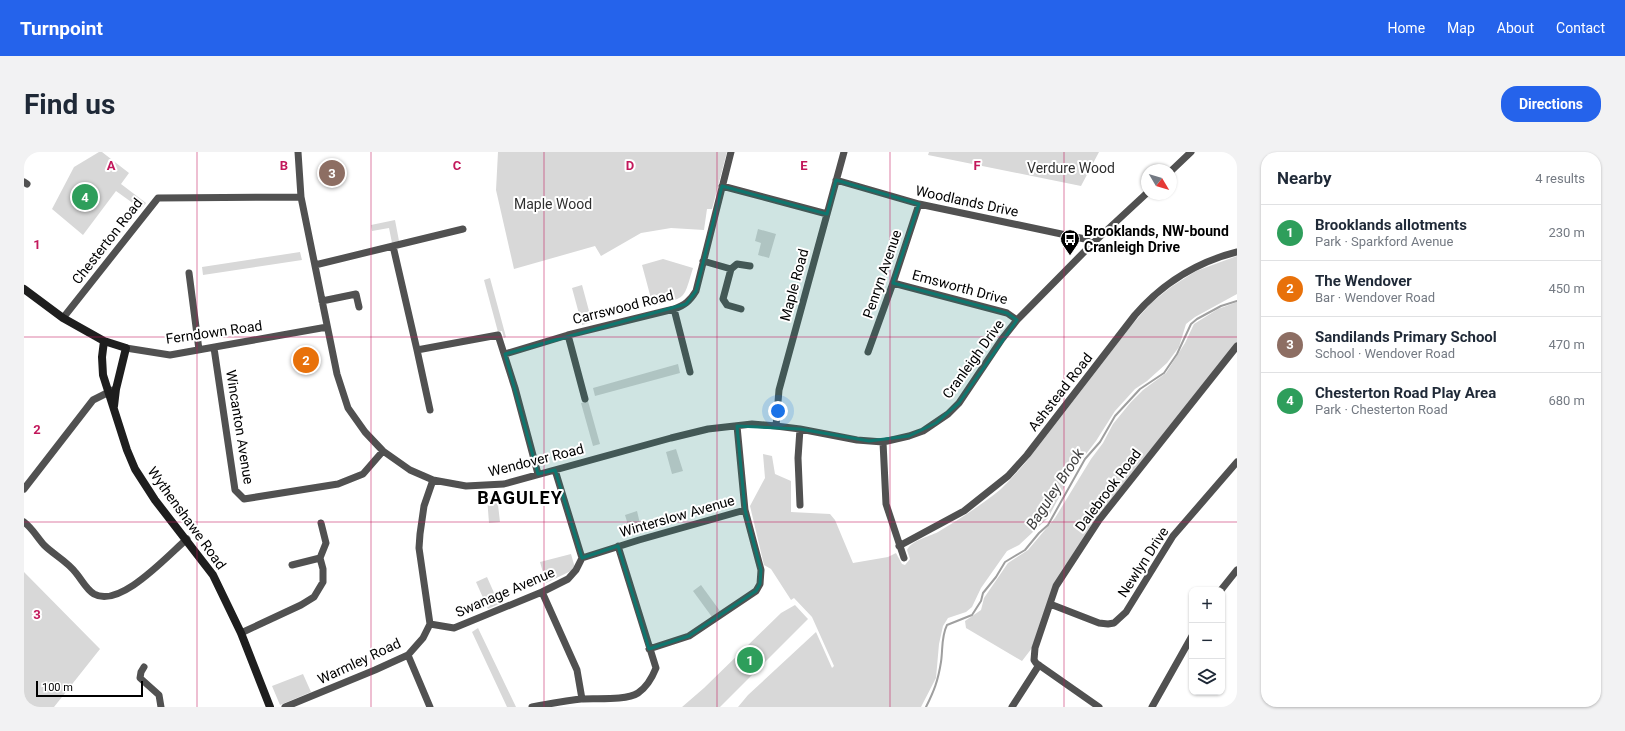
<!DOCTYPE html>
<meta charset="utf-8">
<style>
:root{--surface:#fff;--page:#f2f2f3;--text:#1f2937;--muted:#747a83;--line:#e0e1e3;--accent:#2563eb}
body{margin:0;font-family:Roboto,sans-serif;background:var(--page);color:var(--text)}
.controls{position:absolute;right:12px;bottom:12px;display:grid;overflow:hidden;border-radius:8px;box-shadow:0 1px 3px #0004}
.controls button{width:36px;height:36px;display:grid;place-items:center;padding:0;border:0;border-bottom:1px solid var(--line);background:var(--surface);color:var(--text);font:20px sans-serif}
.compass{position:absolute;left:1117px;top:12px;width:36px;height:36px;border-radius:50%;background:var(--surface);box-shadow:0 1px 3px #0004;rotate:128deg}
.scale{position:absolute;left:12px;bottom:10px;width:107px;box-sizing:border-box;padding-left:4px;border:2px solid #000;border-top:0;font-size:11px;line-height:14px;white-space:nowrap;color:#000;-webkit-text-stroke:3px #fff;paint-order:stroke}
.you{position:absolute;left:754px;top:259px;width:14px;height:14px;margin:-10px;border:3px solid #fff;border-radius:50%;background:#1a73e8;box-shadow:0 0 0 6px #1a73e833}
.badge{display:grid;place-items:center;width:26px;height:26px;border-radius:50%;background:var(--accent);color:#fff;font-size:13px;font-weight:700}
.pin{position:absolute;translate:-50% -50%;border:2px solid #fff;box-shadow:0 1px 4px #0006}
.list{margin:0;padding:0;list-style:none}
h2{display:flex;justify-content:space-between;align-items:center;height:52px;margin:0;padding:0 16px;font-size:17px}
h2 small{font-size:13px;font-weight:400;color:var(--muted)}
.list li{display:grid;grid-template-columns:26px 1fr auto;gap:12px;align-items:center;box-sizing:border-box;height:56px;padding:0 16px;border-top:1px solid var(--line)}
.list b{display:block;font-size:15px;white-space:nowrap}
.list p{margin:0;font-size:13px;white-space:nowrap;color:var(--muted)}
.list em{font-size:13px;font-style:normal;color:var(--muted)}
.icon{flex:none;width:22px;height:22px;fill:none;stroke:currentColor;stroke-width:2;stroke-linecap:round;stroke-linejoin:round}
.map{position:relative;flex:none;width:1213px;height:555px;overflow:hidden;border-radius:16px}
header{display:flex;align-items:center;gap:24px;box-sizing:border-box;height:56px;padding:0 20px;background:var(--accent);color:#fff}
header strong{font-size:19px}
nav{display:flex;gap:22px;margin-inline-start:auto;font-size:14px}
.intro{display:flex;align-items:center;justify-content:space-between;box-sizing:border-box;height:96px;padding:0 24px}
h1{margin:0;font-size:28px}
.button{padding:10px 18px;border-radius:16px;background:var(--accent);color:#fff;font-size:14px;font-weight:700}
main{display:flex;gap:24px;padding:0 24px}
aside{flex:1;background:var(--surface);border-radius:16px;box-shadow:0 1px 3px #0004}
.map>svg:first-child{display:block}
.green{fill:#d8d8d8}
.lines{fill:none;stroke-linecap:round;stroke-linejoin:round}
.stream{stroke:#9f9f9f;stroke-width:2}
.street{stroke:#515151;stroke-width:7}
.secondary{stroke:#1e1e1e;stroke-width:8}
.marked{fill:#0f766e;fill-opacity:0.2;stroke:#0f766e;stroke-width:3;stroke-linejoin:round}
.grid{fill:none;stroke:#c2185b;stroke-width:1;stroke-opacity:0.55}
.labels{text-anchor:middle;stroke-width:4;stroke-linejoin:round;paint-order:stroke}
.park-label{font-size:14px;fill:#2f2f2f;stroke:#fff}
.street-label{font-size:14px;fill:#000;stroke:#fff}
.poi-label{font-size:14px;font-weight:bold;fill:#000;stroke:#fff;text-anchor:start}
.water-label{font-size:15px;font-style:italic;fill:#404040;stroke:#fff}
.district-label{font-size:18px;font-weight:bold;letter-spacing:1px;fill:#000;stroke:#fff}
.grid-label{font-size:13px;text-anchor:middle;font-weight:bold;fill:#c2185b;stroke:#fff;stroke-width:4;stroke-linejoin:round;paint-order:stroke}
</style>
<header>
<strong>Turnpoint</strong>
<nav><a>Home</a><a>Map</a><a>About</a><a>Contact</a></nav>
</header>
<div class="intro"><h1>Find us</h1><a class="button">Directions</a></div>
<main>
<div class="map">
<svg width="1213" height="555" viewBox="0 0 1213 555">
<rect width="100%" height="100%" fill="#fff"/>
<path class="green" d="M75,0H78L105,21L97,32L122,51L117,57L92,39L59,83L28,57L50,15Z
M474,0H703L688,57H683L680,78L647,76L617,81L577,104L571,94L490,117L472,38Z
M905,0H1075L1057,34L904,3Z
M371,68L375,89L368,91L365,76L348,79L347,73Z
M734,77L752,82L745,106L734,103L737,91L731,89Z
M276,100L278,108L179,123L178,115Z
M1213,104V142L1171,165L1162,172L1155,195L1143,211L1123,229L1111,237L1091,259L1072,289L1049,319L1024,366L995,393L983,399L957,436L948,455L942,460L924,466L919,474L915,492L912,526L897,555H714L724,543L792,480L808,516L810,514L788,465L770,446L767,448L747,417L740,413L726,354L741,326L739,302L748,304L751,322L767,329V360L806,362L811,368L829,411L864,405L872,401L878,412L881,413L886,407L883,398C888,388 904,385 914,380C934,368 959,352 977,337C987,327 997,316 1006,305L1107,174L1127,151L1147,135L1172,119Z
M639,107L669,116C659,149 663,145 629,154L618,113Z
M466,126L482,185L480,186L478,179L474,180L460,128Z
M558,133L568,170L558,173L548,136Z
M1213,150V190L1097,335L1037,421L1008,496L998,509L942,476L941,469L957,458L960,446L984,411L1004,398L1031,366L1067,307L1079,291L1089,272L1107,250L1119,238L1142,221L1161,191L1170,172L1194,157Z
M654,212L656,221L571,244L569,236Z
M564,249L576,292L569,294L557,251Z
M652,297L659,319L648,322L642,300Z
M473,344L476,370L465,371L463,345Z
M613,359L618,380L607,383L601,363Z
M547,402L551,416L549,418L522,431L516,410Z
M0,420L76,497L30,555H0Z
M463,425L475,452L464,457L452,430Z
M677,433L696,459L688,465L669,439Z
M771,453L784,467L696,555H658L680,536L757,461Z
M454,476L492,555H483L448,480Z
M279,522L287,540L256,553L248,534Z"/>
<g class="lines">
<path class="stream" d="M902,555C910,539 914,529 917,510C919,497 917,485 923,473L948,463L957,449L959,441L972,425L981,410L1001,398L1015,381L1024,373L1061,307L1076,290L1091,264L1116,237L1140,221L1153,202L1167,172L1173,167L1197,154L1213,149"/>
<path class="street" d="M274,0L277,45L313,222L324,256L341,280L359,299L386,318L409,328L442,334L480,332L647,286L684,277L728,272L752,274L776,277L833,288L859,290L885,284L899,279L924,262L935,251L978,187L993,168L1068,92L1123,41
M1147,19L1167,0
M812,28L895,52L1061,87L1068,92
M0,30L3,32
M698,34L803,62
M369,94L439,77
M679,109L707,117L713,112L726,114
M291,113L369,94L393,198L474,183L491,236L514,322
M707,117L699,147L703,153L717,157
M165,121L175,198
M869,131L983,161L993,168
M298,149L332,142L335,155
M650,157L666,220
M39,166L134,46L277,45
M544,183L561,247
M102,196L146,203L303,175
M190,196L211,338L220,347L314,332L339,322L359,299
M393,198L406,258
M844,200L869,131L895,52
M481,202L544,183L650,157C661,153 666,149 672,139L707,0
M752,274L755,238L820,0
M859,290L862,352L880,406
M0,337L69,248L89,238
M776,353L774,306L776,277
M0,370C8,376 13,385 20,393C30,403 43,409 52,421C58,428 62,437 70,442C96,457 144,403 163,387
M875,394L940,359L984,324L1003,303L1111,163C1138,132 1173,110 1213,100
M558,406L615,388L721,358
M268,413L296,406L302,391L297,371
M1197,438L1213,418
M518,440L553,518L558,547
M1026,452L1075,471L1084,472L1090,471L1102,460L1149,384L1213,310
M406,472L430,476L518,440L544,427L552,418L558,406L531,318
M217,481L277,453L290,445L299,430V417L296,406
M625,497L665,484L732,439L736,432L737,418L721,358L713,274
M384,503L406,555
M120,515L117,520L116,526L135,543L137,555
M261,555L351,518L384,503L399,486L406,472L395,396L396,382L400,354L409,328
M508,555C524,552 540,549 557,547C572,546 602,549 614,541C623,535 628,526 632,516L594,394
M988,555L1015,513
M1075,555L1012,511L1010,508L1011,496L1032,434L1075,368L1213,194
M1128,555L1168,484"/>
<path class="secondary" d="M0,137L39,166L80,189L102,196L92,237L90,254
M80,189L78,205L79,223L103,298L111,317L131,348L189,423L217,481L246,555"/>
</g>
<path class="marked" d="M812,28L895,52L869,131L983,161L993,168L935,251L912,271L885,284L845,289L776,277L713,274L721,358L737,418L736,432L732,439L665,484L625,497L594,394L558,406L531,318L514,322L481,202L662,152L672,139L698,34L803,62Z"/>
<path class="grid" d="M173,0V555M347,0V555M520,0V555M693,0V555M866,0V555M1040,0V555M0,185H1213M0,370H1213"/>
<defs>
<symbol id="bus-pin" viewBox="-11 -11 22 30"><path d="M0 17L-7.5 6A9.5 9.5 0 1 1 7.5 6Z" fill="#000" stroke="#fff"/><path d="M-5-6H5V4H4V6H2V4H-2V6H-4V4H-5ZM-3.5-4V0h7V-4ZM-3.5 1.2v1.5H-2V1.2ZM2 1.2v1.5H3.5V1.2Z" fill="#fff"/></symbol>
</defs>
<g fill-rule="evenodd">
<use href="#bus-pin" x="1035" y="76" width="22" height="30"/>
</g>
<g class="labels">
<g class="park-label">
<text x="1047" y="21">Verdure Wood</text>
<text x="529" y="57">Maple Wood</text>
</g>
<g class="street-label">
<text transform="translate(943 49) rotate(12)" y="5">Woodlands Drive</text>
<text transform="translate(83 89) rotate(-52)" y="5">Chesterton Road</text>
<text transform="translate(858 122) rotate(-71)" y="5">Penryn Avenue</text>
<text transform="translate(770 133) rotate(-75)" y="5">Maple Road</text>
<text transform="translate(936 135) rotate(15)" y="5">Emsworth Drive</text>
<text transform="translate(599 155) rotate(-14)" y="5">Carrswood Road</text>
<text transform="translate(190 180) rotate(-8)" y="5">Ferndown Road</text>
<text transform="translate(949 207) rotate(-54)" y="5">Cranleigh Drive</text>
<text transform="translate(1036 240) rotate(-52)" y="5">Ashstead Road</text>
<text transform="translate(216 275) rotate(81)" y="5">Wincanton Avenue</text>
<text transform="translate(512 308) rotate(-14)" y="5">Wendover Road</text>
<text transform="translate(1084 338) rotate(-53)" y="5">Dalebrook Road</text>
<text transform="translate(653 364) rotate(-16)" y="5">Winterslow Avenue</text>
<text transform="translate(163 366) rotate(54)" y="5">Wythenshawe Road</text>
<text transform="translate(1119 410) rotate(-57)" y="5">Newlyn Drive</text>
<text transform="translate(481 440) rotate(-23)" y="5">Swanage Avenue</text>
<text transform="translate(335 509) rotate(-25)" y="5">Warmley Road</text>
</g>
<g class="poi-label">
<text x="1060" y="84">Brooklands, NW-bound<tspan x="1060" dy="16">Cranleigh Drive</tspan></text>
</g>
<g class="water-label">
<text transform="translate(1031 337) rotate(-57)" y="5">Baguley Brook</text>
</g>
<g class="district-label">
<text x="496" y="352">BAGULEY</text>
</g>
</g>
<g class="grid-label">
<text x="87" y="18">A</text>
<text x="260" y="18">B</text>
<text x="433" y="18">C</text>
<text x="606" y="18">D</text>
<text x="780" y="18">E</text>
<text x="953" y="18">F</text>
<text x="13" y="97">1</text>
<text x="13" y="282">2</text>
<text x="13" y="467">3</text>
</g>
</svg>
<div class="controls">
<button>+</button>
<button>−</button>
<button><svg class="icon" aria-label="layers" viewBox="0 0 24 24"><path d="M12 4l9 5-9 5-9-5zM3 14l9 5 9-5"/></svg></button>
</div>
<svg class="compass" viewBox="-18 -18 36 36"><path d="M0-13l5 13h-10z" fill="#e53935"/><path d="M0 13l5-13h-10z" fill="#747a83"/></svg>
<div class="scale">100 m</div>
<div class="you"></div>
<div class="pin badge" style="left:726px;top:508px;background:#2e9e5b">1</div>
<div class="pin badge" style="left:282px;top:208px;background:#e8710a">2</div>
<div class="pin badge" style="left:308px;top:21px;background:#8d6e63">3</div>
<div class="pin badge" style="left:61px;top:45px;background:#2e9e5b">4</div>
</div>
<aside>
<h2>Nearby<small>4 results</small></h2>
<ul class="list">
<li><span class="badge" style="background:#2e9e5b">1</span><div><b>Brooklands allotments</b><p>Park · Sparkford Avenue</p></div><em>230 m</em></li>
<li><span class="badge" style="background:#e8710a">2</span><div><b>The Wendover</b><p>Bar · Wendover Road</p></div><em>450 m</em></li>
<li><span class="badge" style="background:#8d6e63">3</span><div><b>Sandilands Primary School</b><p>School · Wendover Road</p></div><em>470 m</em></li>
<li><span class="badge" style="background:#2e9e5b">4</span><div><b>Chesterton Road Play Area</b><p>Park · Chesterton Road</p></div><em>680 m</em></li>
</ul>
</aside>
</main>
